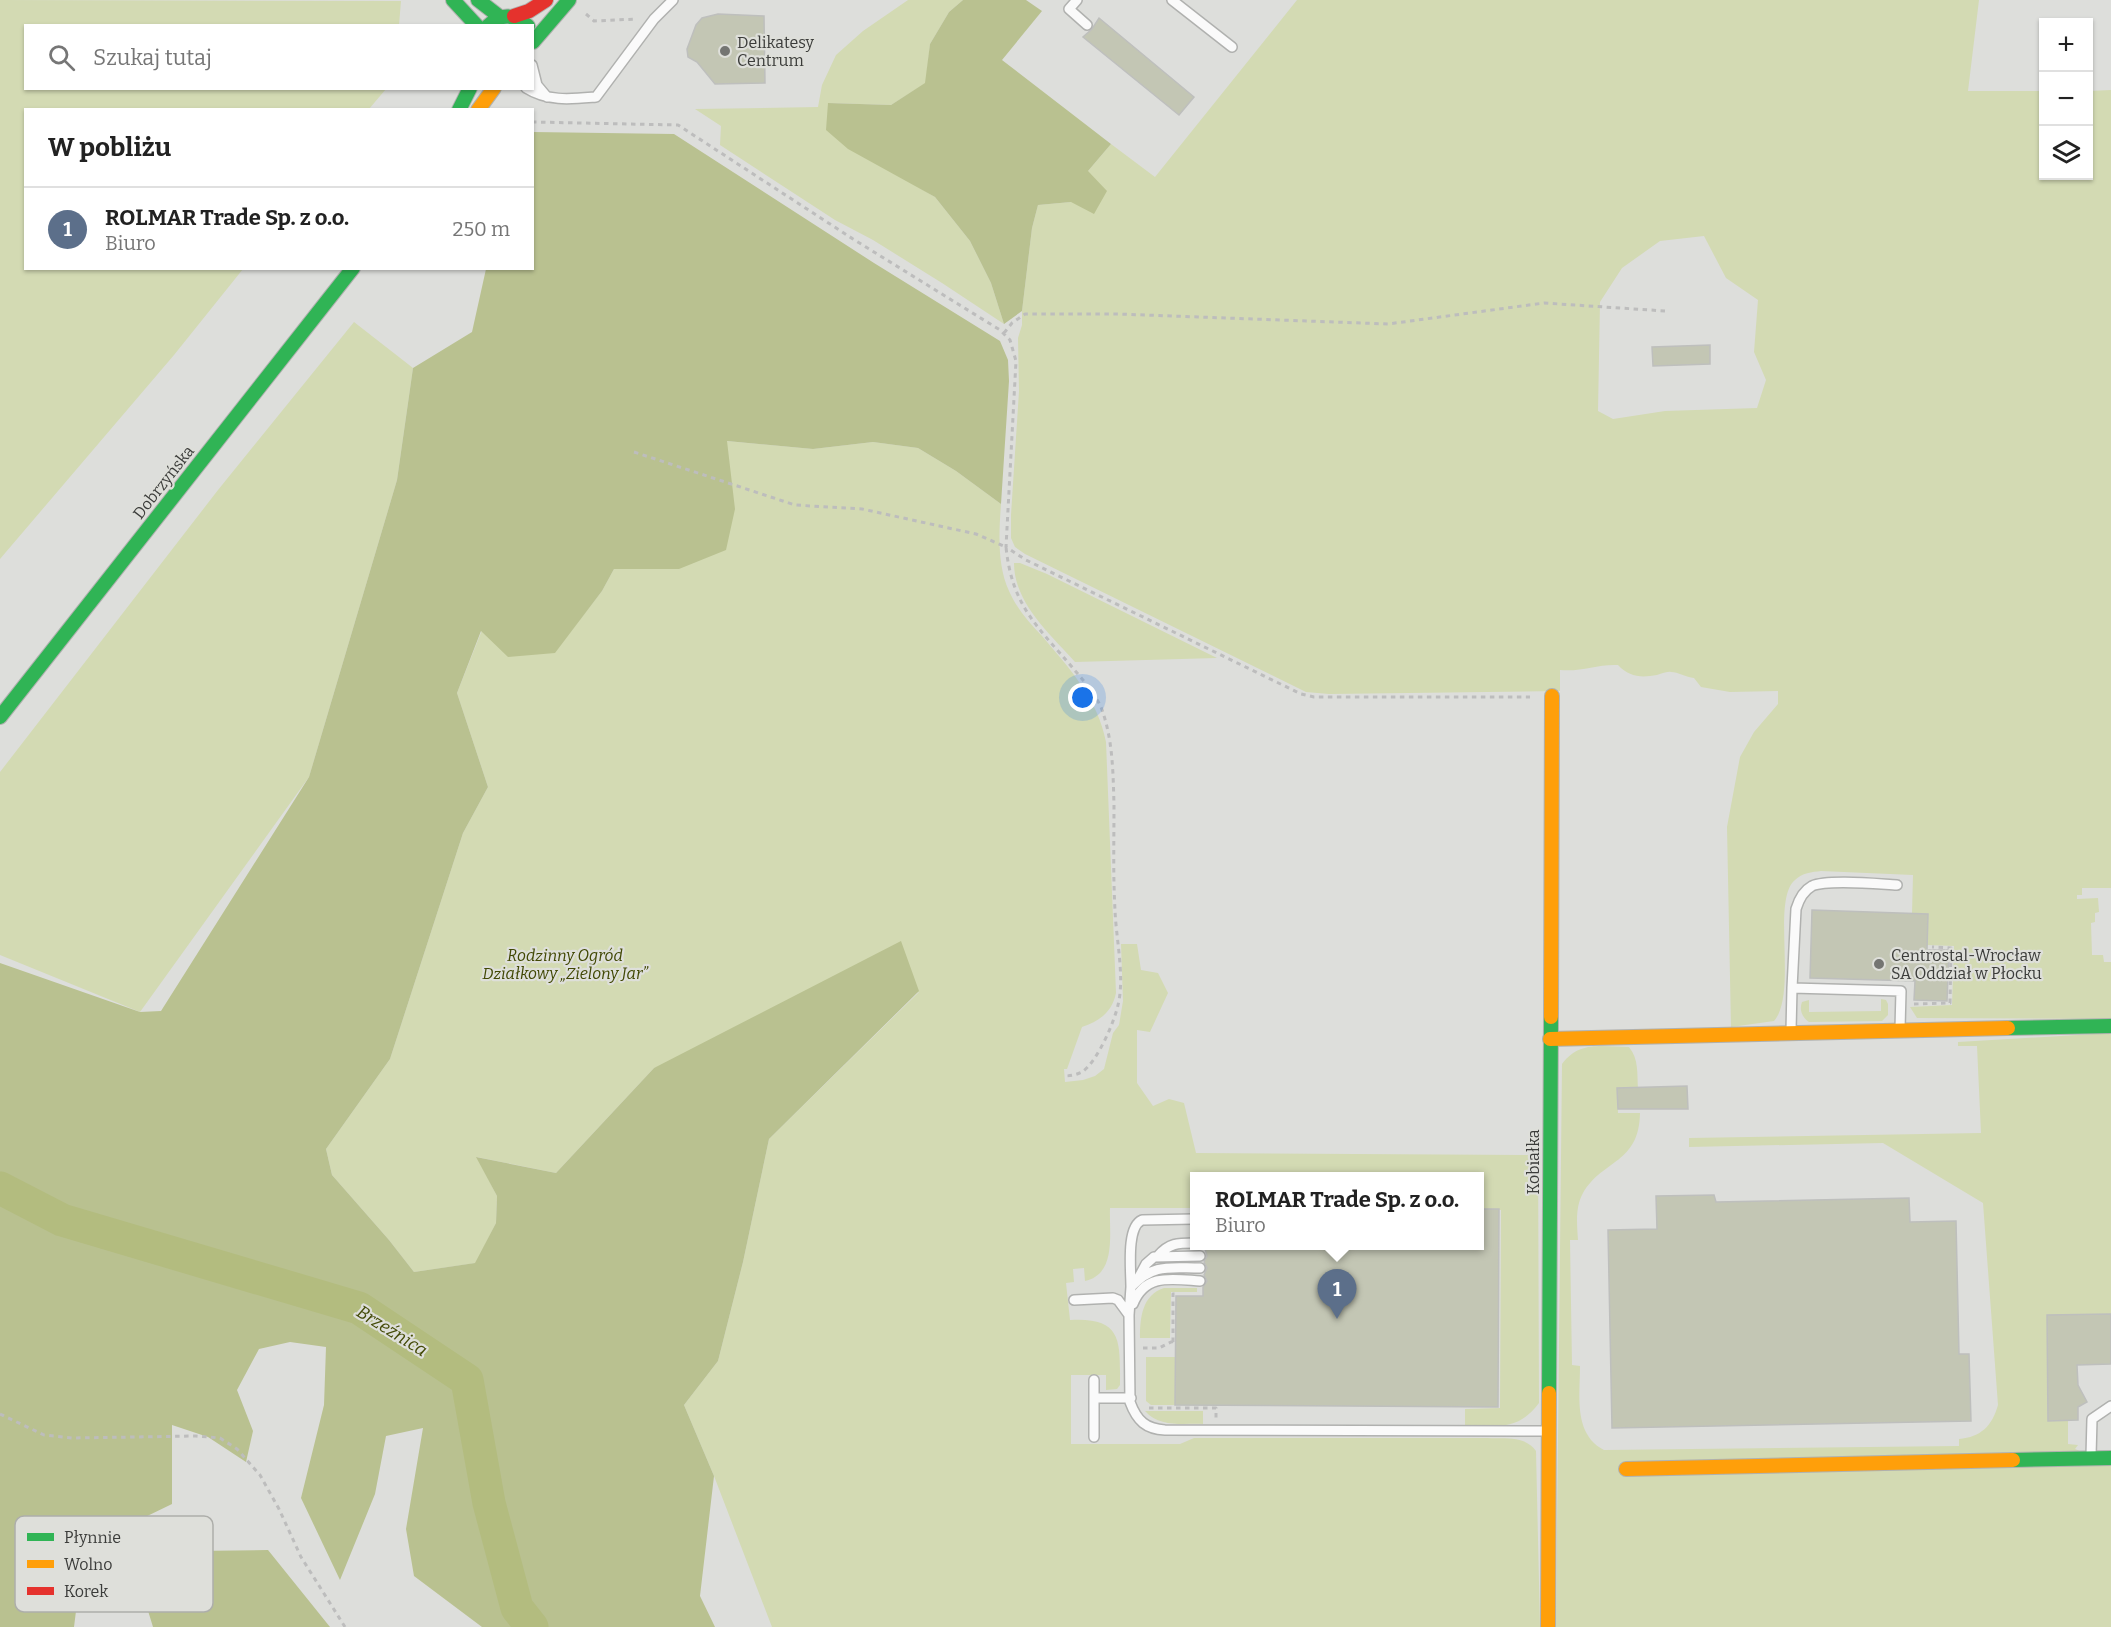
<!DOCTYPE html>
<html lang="pl">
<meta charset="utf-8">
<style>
:root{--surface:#fff;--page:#f2f2f2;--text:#222;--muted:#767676;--line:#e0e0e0;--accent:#747572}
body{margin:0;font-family:Bitter,serif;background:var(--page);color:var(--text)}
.controls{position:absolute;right:18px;top:18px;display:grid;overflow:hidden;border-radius:0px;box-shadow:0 2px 4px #0004}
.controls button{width:54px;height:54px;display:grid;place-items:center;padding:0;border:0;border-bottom:2px solid var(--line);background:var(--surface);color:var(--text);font:30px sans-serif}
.you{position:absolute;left:1083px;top:698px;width:21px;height:21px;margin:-15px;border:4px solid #fff;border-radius:50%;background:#1a73e8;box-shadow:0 0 0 9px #1a73e833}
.badge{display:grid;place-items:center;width:39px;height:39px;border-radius:50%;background:var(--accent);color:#fff;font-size:20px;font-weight:700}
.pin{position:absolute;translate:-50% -50px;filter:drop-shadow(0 2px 3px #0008)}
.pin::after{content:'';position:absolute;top:32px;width:21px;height:18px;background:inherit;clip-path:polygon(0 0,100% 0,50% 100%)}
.popup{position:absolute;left:1190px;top:1172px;width:294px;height:78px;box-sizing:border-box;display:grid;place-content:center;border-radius:0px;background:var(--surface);filter:drop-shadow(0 2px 4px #0005);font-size:20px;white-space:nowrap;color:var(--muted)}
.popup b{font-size:22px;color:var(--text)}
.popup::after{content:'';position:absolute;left:50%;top:100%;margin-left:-12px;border:12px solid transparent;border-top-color:var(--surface)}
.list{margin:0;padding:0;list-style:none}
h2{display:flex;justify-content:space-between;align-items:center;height:78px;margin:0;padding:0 24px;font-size:26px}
h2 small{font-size:20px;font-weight:400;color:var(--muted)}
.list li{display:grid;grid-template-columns:39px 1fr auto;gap:18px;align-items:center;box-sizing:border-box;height:84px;padding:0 24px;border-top:2px solid var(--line)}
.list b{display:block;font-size:22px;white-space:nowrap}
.list p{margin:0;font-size:20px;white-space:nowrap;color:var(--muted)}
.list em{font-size:20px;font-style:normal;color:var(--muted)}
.icon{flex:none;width:33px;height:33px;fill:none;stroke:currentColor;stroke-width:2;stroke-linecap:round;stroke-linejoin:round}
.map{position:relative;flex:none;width:2111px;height:1627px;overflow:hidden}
.search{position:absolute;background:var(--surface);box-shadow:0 2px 4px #0004;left:24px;top:24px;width:510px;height:66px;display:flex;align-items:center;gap:15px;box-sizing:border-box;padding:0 21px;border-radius:0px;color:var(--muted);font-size:22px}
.panel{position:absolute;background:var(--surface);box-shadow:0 2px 4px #0004;left:24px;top:108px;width:510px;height:162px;border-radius:0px}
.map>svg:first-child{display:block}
.green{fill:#d3dab3;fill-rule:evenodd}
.forest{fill:#b9c190}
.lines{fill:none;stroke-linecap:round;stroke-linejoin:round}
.river{stroke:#b3bc7f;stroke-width:33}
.building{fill:#c3c6b4;stroke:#bebfbd;stroke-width:1.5}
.lane-casing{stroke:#b0b1af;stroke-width:12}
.fast-casing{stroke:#b0b1af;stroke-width:16}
.slow-casing{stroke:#b0b1af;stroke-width:16}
.jam-casing{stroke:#b0b1af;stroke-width:16}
.path{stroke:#bdbdbd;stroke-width:3;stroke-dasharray:4.5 4.5;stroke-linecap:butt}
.lane{stroke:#fafafa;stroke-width:9}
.fast{stroke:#30b455;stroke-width:14}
.slow{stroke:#ff9f0a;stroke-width:14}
.jam{stroke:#e5322d;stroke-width:14}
.poi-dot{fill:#747572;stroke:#dedfda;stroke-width:2}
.labels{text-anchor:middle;stroke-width:4.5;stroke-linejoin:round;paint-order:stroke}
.poi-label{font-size:16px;fill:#3b3c3a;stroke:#dedfda;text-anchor:start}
.street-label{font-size:16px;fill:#3b3c3a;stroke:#dedfda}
.park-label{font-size:16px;font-style:italic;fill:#414804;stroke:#dedfda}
.water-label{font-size:18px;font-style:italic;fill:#444b08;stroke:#dedfda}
.key{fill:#dedfda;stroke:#adaeaa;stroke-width:1.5}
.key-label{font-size:16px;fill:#3b3c3a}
</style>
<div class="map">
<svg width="2111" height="1627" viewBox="0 0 2111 1627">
<rect width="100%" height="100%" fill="#dddedb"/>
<path class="green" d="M0,0L401,1L399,25L26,26V88L386,89L369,109L26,110V268L243,269L174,355L0,559Z
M908,0H963L949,12L930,44L926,83L891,105L828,103L896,174L935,197L970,241L991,283L1004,324L942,283L873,240L835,220L720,145L721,126L695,109L818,107L822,85L836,55L863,31Z
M1297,0H1979L1968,91H2043L2044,176H2088L2089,91L2111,90V888H2082V895H2077V899L2098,898L2099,912L2095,913V922L2091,923L2092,955H2103L2104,962H2111V1019L1917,1018L1910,1007L1952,1005L1954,946L1927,945L1928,914L1912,913L1913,875L1821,871C1812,872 1802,873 1795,880C1771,900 1798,993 1774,1021L1731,1027L1727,827L1740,757L1754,732L1778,704V691L1730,692L1701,687L1694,678C1686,677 1678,672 1671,672C1667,671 1661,674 1657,675C1641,678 1629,677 1618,665C1597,664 1582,672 1560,670V691L1329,694L1306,692L1025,554L1015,547L1011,538V515L1019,391L1018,338L1022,325V311L1032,228L1038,205L1071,202L1088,171L1111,144L1155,177ZM1704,236L1726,278L1758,300L1754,352L1766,380L1757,408L1665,411L1613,419L1598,411L1600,302L1622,268L1660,241Z
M354,322L413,368L397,480L309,777L140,1012L0,955V772L218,490Z
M726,441L813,449L873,442L918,448L956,471L1001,504C999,532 997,565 1009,591C1017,609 1029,622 1042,636C1069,668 1098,699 1106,742L1116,993C1112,1012 1100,1021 1082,1027L1067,1069H1064L1065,1082L1083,1080L1095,1076L1104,1069L1113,1033L1119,1025L1123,1001L1121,944H1137L1141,970L1158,973L1168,993L1150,1032L1137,1030V1083L1153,1106L1169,1099L1184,1103L1196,1153L1528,1155L1538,1140L1539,1403C1517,1432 1498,1425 1465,1425V1409L1500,1408L1501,1210L1480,1209V1176H1194V1208H1110C1109,1233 1117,1274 1085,1281L1084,1268L1073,1269L1074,1282L1066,1283L1070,1320C1123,1317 1120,1341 1120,1385L1117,1389L1106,1390V1375H1071V1444H1180L1194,1438H1487C1504,1439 1525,1435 1536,1451L1540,1627H772L714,1476L684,1405L718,1361L743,1262L769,1139L919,992L654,1068L556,1173L477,1157L497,1196L496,1223L476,1263L414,1272L389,1240L332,1175L326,1149L390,1059L463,833L488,787L457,693L482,630L554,653L602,591L614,569H679Z
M1014,563H1020L1047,574L1217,658L1075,662C1050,634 1014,603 1014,563Z
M1881,999L1886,1000L1888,1004V1015L1882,1021L1809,1022C1802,1017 1799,1010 1802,1002L1809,1000V1012L1881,1011Z
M2111,1033V1314L2047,1315L2048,1420H2068V1444L2078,1445L2075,1449L2111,1464V1627H1556L1562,1064C1580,1040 1603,1047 1629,1047C1639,1059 1637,1074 1638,1089L1617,1090L1618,1113H1640C1639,1164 1603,1159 1583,1193C1575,1207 1577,1225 1578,1240H1570L1572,1365L1580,1366C1580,1395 1573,1434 1604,1450L1959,1446V1439C1981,1437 1992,1426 1998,1405L1983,1203L1883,1143L1689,1147V1138L1981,1133L1977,1046H1958V1042Z
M1164,1288H1197V1292H1171L1170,1338H1140C1140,1318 1142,1295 1164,1288Z
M1146,1357H1175V1405H1151L1146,1401Z
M1145,1411H1203V1424C1183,1423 1160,1428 1145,1411Z"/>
<path class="forest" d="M963,0H1026L1042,11L1002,60L1111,144L1088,171L1107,191L1094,214L1071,202L1038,205L1032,228L1022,311L1004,324L991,283L970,241L935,197L848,149L826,130L828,103L891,105L925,83L930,44L949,12Z
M533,132L674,134L874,263L1000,341L1008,360L1009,381L1001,504L956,471L918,448L873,442L813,449L727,441L735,509L726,550L679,569H614L602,591L555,653L508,657L481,631L457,693L488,787L463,833L390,1059L326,1149L332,1175L389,1240L414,1272L475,1263L496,1223L497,1196L476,1157L556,1173L654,1068L901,941L919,991L769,1139L743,1262L718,1361L684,1405L714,1476L700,1596L715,1627H482L414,1576L406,1529L423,1428L386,1436L375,1494L340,1580L301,1498L324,1405L326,1347L290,1342L259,1349L237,1390L253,1431L246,1462L208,1437L172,1425V1504L139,1520L125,1571L77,1603L74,1627H0V963L140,1012L161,1011L309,777L397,480L413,368L472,332L486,269L532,268Z
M268,1550L330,1627H153L145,1601L193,1551Z"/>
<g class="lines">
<path class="river" d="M0,1188L62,1220L359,1308L467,1380L489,1503L517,1608L532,1627"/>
</g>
<path class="building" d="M718,14L764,16L765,83L715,84L697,62L688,57L687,49L696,25L702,18Z
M1099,18L1194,97L1179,115L1083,37L1092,29Z
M1710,345V364L1653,366L1652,347Z
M1812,910L1928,914L1927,950H1949L1947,1001L1914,1000L1915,981L1810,978Z
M1687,1086L1688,1109H1618L1617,1088Z
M1714,1195L1716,1202L1909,1198L1910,1222L1956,1221L1959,1354H1969L1971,1421L1612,1428L1608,1230L1657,1229L1656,1196Z
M1479,1209H1499L1498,1407L1175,1405L1176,1296H1203V1287L1207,1281L1204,1275L1207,1268L1204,1262L1207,1256L1204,1245H1479Z
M2111,1314V1364L2077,1365L2078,1385L2087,1402L2078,1407V1420L2048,1421L2047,1315Z"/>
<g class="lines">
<defs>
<path id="lane" d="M1077,0L1069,9L1087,25
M1172,0L1232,47
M532,65L537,85L547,97
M526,88C548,102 572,99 596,97L654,19L673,0
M1792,988L1796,909C1799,899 1803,891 1812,886C1828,879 1878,884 1897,885
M1791,1031L1792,988L1901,991L1900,1029
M1158,1256C1169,1243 1178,1243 1194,1243
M1200,1268C1170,1268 1153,1263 1131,1287L1129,1315L1130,1402C1137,1421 1146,1429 1165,1430L1546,1431
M1139,1277L1146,1264L1154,1257L1200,1256
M1131,1287C1131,1270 1126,1227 1142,1220L1194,1219
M1074,1300L1113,1298L1118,1300L1129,1315
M1133,1304C1145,1273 1172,1279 1200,1281
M1094,1398V1380
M1094,1437V1398H1131
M2091,1456L2092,1419L2111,1406"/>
<path id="fast" d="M453,0L477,26
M478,0L500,17
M488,26C501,13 514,14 528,26
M533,42L569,0
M459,110L470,88
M0,717L353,268
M2008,1028L2111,1026
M1549,1393L1551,1017
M2013,1460L2111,1458"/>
<path id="slow" d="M478,110L494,88
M1551,1017L1552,696
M1550,1039L2008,1028
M1626,1469L2013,1460
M1548,1627L1549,1393"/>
<path id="jam" d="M514,16L529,11L546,0"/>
</defs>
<use href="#lane" class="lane-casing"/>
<use href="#fast" class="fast-casing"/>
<use href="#slow" class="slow-casing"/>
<use href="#jam" class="jam-casing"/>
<path class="path" d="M586,14L594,21L637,19
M532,122L678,125L853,239L1000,330L1010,340L1016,361L1006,547L1026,560L1301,694L1314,697H1530
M1004,333L1012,323L1025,314H1118L1388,324L1544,303L1665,311
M634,452L795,505L862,509L976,534L1006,547C1012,605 1036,625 1072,667C1082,679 1094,692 1101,707C1113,739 1113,772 1114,805C1114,840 1113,875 1115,910C1116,939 1125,977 1118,1005C1114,1023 1097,1062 1082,1072C1076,1075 1070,1076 1064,1076
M1914,1004L1950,1003L1951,948L1932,947
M1173,1342V1294H1175
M1143,1348H1159L1171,1342L1175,1341
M1149,1408H1216V1418
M0,1414L44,1435L72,1438L196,1436L220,1438L237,1449L260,1475L279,1509L301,1557L345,1627"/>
<use href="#lane" class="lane"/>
<use href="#fast" class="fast"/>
<use href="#slow" class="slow"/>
<use href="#jam" class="jam"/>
</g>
<g class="poi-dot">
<circle cx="725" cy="51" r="6"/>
<circle cx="1879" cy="964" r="6"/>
</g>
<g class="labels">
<g class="poi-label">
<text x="737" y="48">Delikatesy<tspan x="737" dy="18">Centrum</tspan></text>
<text x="1891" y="961">Centrostal-Wrocław<tspan x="1891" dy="18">SA Oddział w Płocku</tspan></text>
</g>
<g class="street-label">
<text transform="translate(163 482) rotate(-52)" y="6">Dobrzyńska</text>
<text transform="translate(1533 1162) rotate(-90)" y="6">Kobiałka</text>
</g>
<g class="park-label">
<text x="565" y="961">Rodzinny Ogród<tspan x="565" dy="18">Działkowy „Zielony Jar”</tspan></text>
</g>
<g class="water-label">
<text transform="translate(392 1331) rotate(32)" y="6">Brzeźnica</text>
</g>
</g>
<rect x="15" y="1516" width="198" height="96" rx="9" class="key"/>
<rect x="27" y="1533" width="27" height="8" fill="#30b455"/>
<rect x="27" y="1560" width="27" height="8" fill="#ff9f0a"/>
<rect x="27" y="1587" width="27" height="8" fill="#e5322d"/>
<g class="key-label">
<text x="64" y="1543">Płynnie</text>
<text x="64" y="1570">Wolno</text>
<text x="64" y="1597">Korek</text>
</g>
</svg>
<div class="controls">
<button>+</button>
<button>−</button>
<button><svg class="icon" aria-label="layers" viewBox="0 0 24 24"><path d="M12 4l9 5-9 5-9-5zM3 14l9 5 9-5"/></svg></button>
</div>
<div class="you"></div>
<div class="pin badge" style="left:1337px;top:1319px;background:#5c6f8a">1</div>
<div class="popup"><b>ROLMAR Trade Sp. z o.o.</b>Biuro</div>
<div class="search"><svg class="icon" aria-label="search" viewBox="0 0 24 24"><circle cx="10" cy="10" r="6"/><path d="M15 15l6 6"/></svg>Szukaj tutaj</div>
<section class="panel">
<h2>W pobliżu<small></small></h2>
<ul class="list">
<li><span class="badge" style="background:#5c6f8a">1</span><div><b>ROLMAR Trade Sp. z o.o.</b><p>Biuro</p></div><em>250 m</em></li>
</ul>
</section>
</div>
